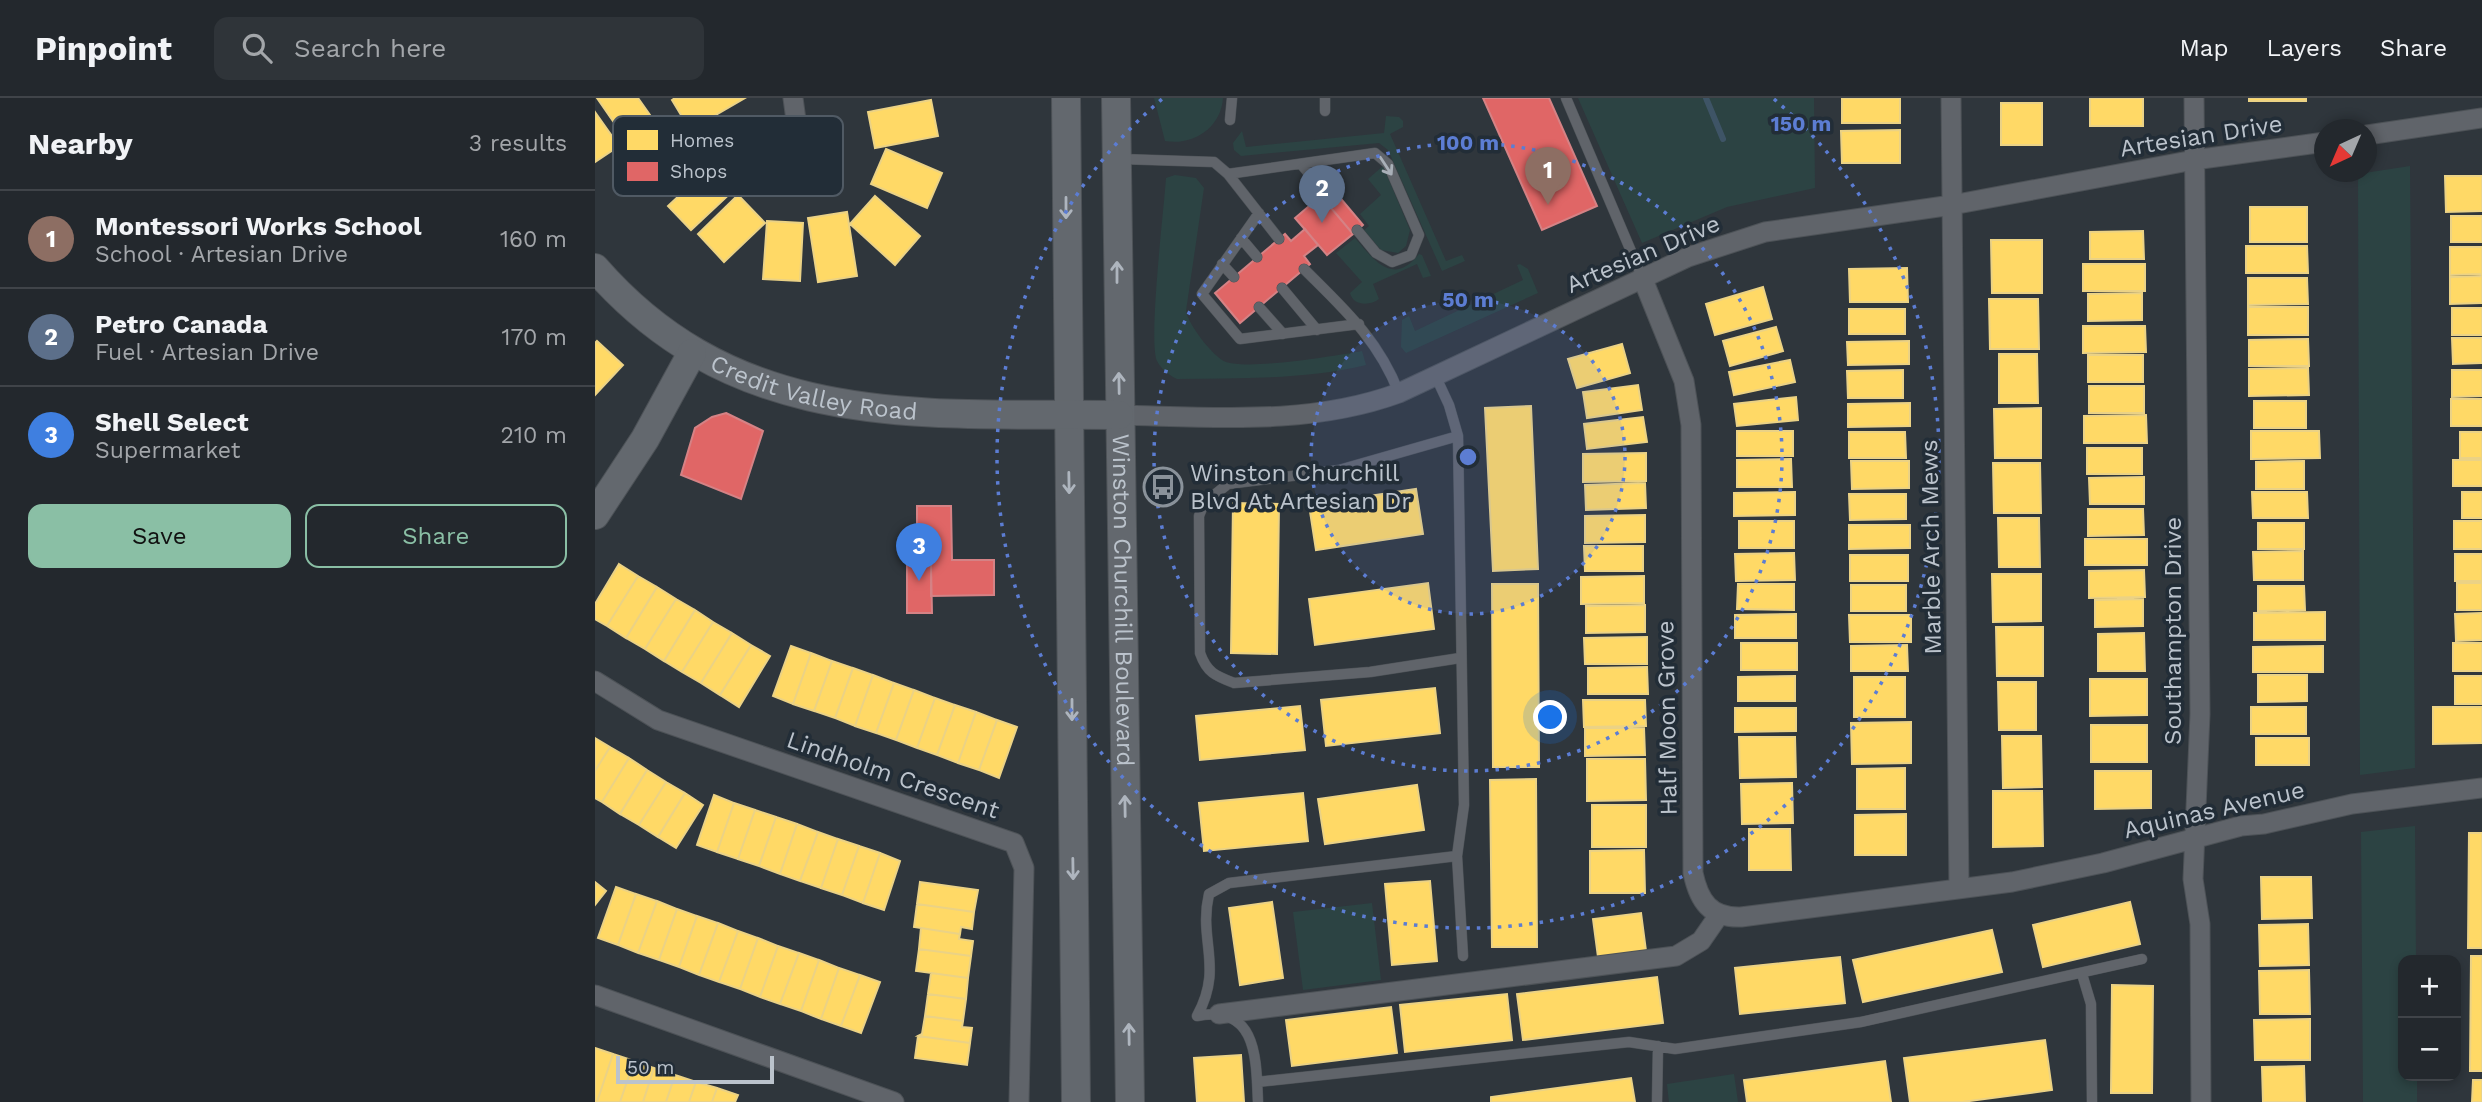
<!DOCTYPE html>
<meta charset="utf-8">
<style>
:root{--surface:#23282d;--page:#2f3439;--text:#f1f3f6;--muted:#a3a6aa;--line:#404449;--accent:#8abfa5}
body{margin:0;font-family:"Work Sans",sans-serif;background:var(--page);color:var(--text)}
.controls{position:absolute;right:21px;bottom:21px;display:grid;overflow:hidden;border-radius:14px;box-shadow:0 4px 10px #0003}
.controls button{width:63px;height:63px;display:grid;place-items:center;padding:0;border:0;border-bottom:2px solid var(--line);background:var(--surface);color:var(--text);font:35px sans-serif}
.compass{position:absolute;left:1719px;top:21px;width:63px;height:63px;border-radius:50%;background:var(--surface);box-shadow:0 4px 10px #0003;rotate:224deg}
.scale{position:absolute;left:21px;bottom:18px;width:158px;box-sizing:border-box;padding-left:7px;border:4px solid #bbc3cc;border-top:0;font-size:19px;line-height:24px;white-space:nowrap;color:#bbc3cc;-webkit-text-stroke:5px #222d37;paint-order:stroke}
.you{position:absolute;left:956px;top:620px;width:24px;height:24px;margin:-18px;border:5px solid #fff;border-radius:50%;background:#1a73e8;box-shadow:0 0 0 10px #1a73e833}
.badge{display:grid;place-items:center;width:46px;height:46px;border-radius:50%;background:var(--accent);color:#fff;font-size:23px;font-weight:700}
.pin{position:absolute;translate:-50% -58px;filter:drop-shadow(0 2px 4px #0008)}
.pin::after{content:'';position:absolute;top:37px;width:24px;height:21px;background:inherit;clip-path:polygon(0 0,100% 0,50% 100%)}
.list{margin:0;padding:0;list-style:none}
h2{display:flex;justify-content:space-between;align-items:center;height:91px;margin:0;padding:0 28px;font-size:30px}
h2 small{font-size:23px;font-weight:400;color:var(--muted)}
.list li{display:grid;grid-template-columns:46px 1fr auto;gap:21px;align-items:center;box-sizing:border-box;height:98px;padding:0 28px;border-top:2px solid var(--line)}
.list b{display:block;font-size:26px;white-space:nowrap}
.list p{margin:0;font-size:23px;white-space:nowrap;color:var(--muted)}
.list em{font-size:23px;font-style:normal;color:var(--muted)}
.actions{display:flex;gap:14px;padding:21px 28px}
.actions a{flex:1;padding:16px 0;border:2px solid var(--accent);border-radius:14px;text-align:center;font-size:24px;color:var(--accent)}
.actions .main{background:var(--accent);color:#111}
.icon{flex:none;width:38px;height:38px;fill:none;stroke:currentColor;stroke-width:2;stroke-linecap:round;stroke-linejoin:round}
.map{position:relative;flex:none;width:1887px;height:1004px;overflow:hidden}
header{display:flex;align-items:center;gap:42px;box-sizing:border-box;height:98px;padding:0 35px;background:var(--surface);border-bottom:2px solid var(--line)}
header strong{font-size:33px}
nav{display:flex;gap:38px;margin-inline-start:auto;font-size:24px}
.search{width:490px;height:63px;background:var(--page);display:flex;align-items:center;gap:18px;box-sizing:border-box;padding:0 24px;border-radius:14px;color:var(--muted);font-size:26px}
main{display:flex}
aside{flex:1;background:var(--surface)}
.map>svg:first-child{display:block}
.green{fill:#2c4343}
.homes{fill:#ffd966;stroke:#ebd285;stroke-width:2}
.shops{fill:#e06666;stroke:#d58285;stroke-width:2}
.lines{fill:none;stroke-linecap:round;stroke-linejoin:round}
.stream{stroke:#3e5466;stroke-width:6}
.lane-casing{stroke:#4d5257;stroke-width:11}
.street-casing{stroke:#4d5257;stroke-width:21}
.secondary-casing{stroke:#4d5257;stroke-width:30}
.lane{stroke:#60646a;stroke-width:10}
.street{stroke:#60646a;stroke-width:19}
.secondary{stroke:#63686e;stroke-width:28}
.oneway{stroke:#a9b0b8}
.oneway2{stroke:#aeb5be}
.ring{fill:none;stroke:#5c7dd3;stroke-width:3.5;stroke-dasharray:3.5 7}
.labels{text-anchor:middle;stroke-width:7;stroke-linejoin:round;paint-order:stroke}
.street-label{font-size:24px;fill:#bbc3cc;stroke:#222d37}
.poi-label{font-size:24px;fill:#bbc3cc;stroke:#222d37;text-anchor:start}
.key{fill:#222d37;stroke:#505a64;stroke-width:2}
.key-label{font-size:19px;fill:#bbc3cc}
.centre{fill:#5c7dd3;stroke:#222d37;stroke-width:3.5}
.ring-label{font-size:21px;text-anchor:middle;font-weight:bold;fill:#5c7dd3;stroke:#222d37;stroke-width:7;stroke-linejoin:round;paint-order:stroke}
</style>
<header>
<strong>Pinpoint</strong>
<div class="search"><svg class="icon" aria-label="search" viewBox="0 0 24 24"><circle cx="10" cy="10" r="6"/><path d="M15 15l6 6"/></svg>Search here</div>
<nav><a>Map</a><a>Layers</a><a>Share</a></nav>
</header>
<main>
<aside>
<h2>Nearby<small>3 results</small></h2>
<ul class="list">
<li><span class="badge" style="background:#8d6e63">1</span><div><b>Montessori Works School</b><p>School · Artesian Drive</p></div><em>160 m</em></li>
<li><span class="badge" style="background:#5c6f8a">2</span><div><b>Petro Canada</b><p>Fuel · Artesian Drive</p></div><em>170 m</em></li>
<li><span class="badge" style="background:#3f7fe0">3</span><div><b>Shell Select</b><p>Supermarket</p></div><em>210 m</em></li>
</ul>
<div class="actions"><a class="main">Save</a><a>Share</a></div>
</aside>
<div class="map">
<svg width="1887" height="1004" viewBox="0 0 1887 1004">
<rect width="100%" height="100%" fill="#2f363c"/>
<path class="green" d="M559,0H628C626,30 598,48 570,43Z
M983,0H1219L1220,90L1132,109L1047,145Z
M791,18L804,19L808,23V29L795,36L851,163L867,157L870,163L847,173L793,52L784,45L646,58L639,52L638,45L647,33L651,49L789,35Z
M788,68L815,132L811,148L803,155L786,152L769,132L774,128L765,116L786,97L773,81Z
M1815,68L1820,670L1765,677L1763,76Z
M580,77L601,80L609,90L591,213C593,226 618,259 631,264C654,272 740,258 767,253L771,267C708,282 646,280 582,281C575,278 566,271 562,263C553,243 569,111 571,80Z
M760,140C779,162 798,189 824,156L827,157L836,178L828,180L822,166L778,186L784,201C775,208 758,208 755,195L767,184L741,155Z
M925,166L933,171L943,195L811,255L806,249L807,222L814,218L820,233L928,182L922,167Z
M1820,728L1821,862H1808V978H1822V1004H1768L1766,734Z
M777,805L786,882L708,892L698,814Z
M1139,976L1143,1004H1074L1072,986Z"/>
<path class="homes" d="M2,0H43L55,17L27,36Z
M80,0H150L95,32L77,2Z
M1247,0H1305V25H1247Z
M1495,0H1548V28H1495Z
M1654,0H1711V3H1654Z
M336,2L343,38L280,50L273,14Z
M1406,5H1447V47H1406Z
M0,14L24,48L0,64Z
M1305,32V65H1247L1246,33Z
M291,51L347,75L332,110L276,86Z
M118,66L141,90L96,132L73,108Z
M1850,78H1887V113L1851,114Z
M143,97L170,125L129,164L103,136Z
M280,98L325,138L300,167L255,126Z
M1655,109H1712V144H1655Z
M252,114L262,178L223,184L213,120Z
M1856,118H1887V144H1856Z
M172,123L208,125L205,183L168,181Z
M1548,133L1549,161H1495V134Z
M1396,142H1447V195H1397Z
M1651,148H1712L1713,175H1651Z
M1855,149H1887V176L1855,177Z
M1488,166H1550V193H1488Z
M1312,170L1313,204H1255L1254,171Z
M1887,178V205L1855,206V179Z
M1653,180H1712L1713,206L1653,207Z
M1168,189L1177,221L1120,237L1111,206Z
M1547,195V222L1493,223V196Z
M1394,201H1443L1444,251H1395Z
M1653,209H1713V237H1653Z
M1857,210H1887V237H1857Z
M1254,211H1310V236H1254Z
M1488,228H1550L1551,254L1488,255Z
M1181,229L1188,253L1135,268L1128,243Z
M1857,240H1887V265L1858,266Z
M1713,241L1714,268H1654V242Z
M2,243L28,267L0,297V245Z
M1314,243V266L1253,267L1252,244Z
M1027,246L1035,275L982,290L973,261Z
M1404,256H1442L1443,305H1404Z
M1493,257H1548V284H1493Z
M1195,262L1200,284L1139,297L1134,274Z
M1713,270L1714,297L1654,298V271Z
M1308,272V300H1253L1252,273Z
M1857,272H1887V298L1857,299Z
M1043,287L1047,312L992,320L988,294Z
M1494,288H1549V315H1494Z
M1201,299L1203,322L1142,328L1139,306Z
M1856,301H1887V328H1856Z
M1659,303H1711V330H1659Z
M1315,305V328L1253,329V306Z
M936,308L943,471L898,473L890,310Z
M1446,310V360H1400L1399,311Z
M1551,317L1552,345H1489V318Z
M1048,319L1052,344L992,351L989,326Z
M1142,333H1198V358H1142Z
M1656,333H1724L1725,360L1656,361Z
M1254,334H1310L1311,360H1254Z
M1865,334H1887V360H1865Z
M1492,350H1547V376H1492Z
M1051,355V383L988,384V356Z
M1196,361L1197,389H1142V362Z
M1858,362H1887V388H1858Z
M1256,363H1314V390L1257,391Z
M1709,363V391H1661V364Z
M1398,365H1445L1446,415H1399Z
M1549,379V406H1495L1494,380Z
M1050,385L1051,410L991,412L990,387Z
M821,391L828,436L721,452L714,407Z
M1200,394V417L1139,418V395Z
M1657,394H1712L1713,420H1658Z
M1867,394H1887V420H1867Z
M1254,396H1311V421L1255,422Z
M638,405L684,406L682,556L636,555Z
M1493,411H1548L1549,437L1493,438Z
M1050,417V444L990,445V418Z
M1403,420H1444L1445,469H1404Z
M1144,423H1199V450H1144Z
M1859,423H1887V451H1859Z
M1663,425H1709V451H1663Z
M1254,427H1315V450L1254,451Z
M1490,441H1552V467H1490Z
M989,448H1048V473H990Z
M1708,453V482H1659L1658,454Z
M1199,455L1200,482L1141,483L1140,456Z
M1860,456H1887V483H1860Z
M1255,457H1313V483H1255Z
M24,466L43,478L12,528L0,521V506Z
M1549,472L1550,499L1494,500V473Z
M1397,476H1446V523L1398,524Z
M43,478L62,489L31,540L12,528Z
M1049,478V505L986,506V479Z
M833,485L839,531L720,547L714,501Z
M1862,485H1887V512H1862Z
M897,486H943L944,669H898Z
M1143,486H1199V512L1142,511Z
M1256,487H1311V513H1256Z
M1663,488H1709L1710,512L1663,513Z
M62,489L81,501L50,551L31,540Z
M81,501L100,512L69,563L50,551Z
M1548,501V528L1500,529V502Z
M1050,507V534L991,535V508Z
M100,512L118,524L87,574L69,563Z
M1730,514V542H1659V515Z
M1887,515V542L1861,543L1860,516Z
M1201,516V540H1140V517Z
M1254,517H1316V544H1255Z
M118,524L137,535L106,585L87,574Z
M1401,529H1448V578H1402Z
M137,535L156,547L125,597L106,585Z
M1549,535L1550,573H1503V536Z
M1052,539V566H990L989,540Z
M1146,545H1202V572H1146Z
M1858,545H1887V573H1858Z
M156,547L175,558L144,609L125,597Z
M1312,547L1313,573H1256V548Z
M196,548L216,555L198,606L178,598Z
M1728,548V574H1658V549Z
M216,555L237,563L219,613L198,606Z
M237,563L258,570L240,620L219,613Z
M1052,569L1053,596H993V570Z
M258,570L278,577L260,628L240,620Z
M278,577L299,585L281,635L260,628Z
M1663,577H1712V603L1663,604Z
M1200,578V603H1143V579Z
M1860,578H1887V606H1860Z
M1259,579H1310V619H1259Z
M1495,581H1552V617L1495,618Z
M1403,584H1441V632H1404Z
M299,585L319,592L301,642L281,635Z
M840,590L845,635L731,648L726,602Z
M319,592L340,600L322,650L301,642Z
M340,600L360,607L342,657L322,650Z
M988,602H1050L1051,628L989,629Z
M360,607L381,614L363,665L342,657Z
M705,608L710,652L605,662L601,618Z
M1656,609H1711V636H1656Z
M1838,609H1887V645L1838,646Z
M1140,610H1201V633L1140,634Z
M381,614L402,622L384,672L363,665Z
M402,622L422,629L404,680L384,672Z
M1316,624V665L1257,666L1256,625Z
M1496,627H1552V664H1496Z
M990,630H1049L1050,657L990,658Z
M1407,638H1446L1447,689L1408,690Z
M1144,639H1200L1201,679L1145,680Z
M0,640L15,649L0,673Z
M1661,640H1714V667H1661Z
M15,649L34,660L7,704L0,700V673Z
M34,660L52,672L25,716L7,704Z
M992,661H1050L1051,702L992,703Z
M1310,670V711H1262V671Z
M52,672L71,684L44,727L25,716Z
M1500,673H1556V710L1500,711Z
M941,681L942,849H897L895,682Z
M71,684L90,695L63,739L44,727Z
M1197,685L1198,725L1147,726L1146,686Z
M822,687L829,732L730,746L723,701Z
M1398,693H1447L1448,748L1398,749Z
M90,695L108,707L81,750L63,739Z
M708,695L713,743L609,753L604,705Z
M119,697L139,705L122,754L102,747Z
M139,705L160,712L143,761L122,754Z
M997,707H1051V749H997Z
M160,712L181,719L164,768L143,761Z
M1311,716V757H1260V717Z
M181,719L202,726L185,776L164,768Z
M202,726L223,734L205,783L185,776Z
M1154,731H1195L1196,772H1154Z
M223,734L243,741L226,790L205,783Z
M1874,735H1887V850H1873Z
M243,741L264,748L247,797L226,790Z
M264,748L285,755L268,805L247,797Z
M1049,752L1050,795H995V753Z
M285,755L305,763L289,812L268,805Z
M1666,779H1716L1717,820L1667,821Z
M835,783L842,863L797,867L790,786Z
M0,784L11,793L0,807Z
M325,784L383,792L379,814L322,806Z
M21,789L41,796L23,847L3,840Z
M41,796L62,803L43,855L23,847Z
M62,803L82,811L64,862L43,855Z
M677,804L688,880L645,887L634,810Z
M1535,804L1545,846L1448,869L1438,827Z
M322,806L379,814L377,831L366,829L365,836L319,829Z
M82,811L102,818L84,869L64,862Z
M1046,815L1051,853L1003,859L998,821Z
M102,818L123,825L104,877L84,869Z
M123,825L143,833L124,884L104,877Z
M1713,826L1714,867L1665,868L1664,827Z
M326,830L365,836L364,841L378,843L376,858L324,851Z
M1397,832L1407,874L1268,904L1258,862Z
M143,833L163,840L145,891L124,884Z
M163,840L183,848L165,899L145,891Z
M183,848L204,855L185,906L165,899Z
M324,851L376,858L373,880L321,873Z
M204,855L224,862L206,913L185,906Z
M1876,858H1887V973H1875Z
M1245,859L1250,905L1145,916L1140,870Z
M224,862L244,870L226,921L206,913Z
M244,870L265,877L246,928L226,921Z
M1714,872L1715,916H1665L1664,873Z
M336,875L373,880L371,901L333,896Z
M265,877L285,884L266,935L246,928Z
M1062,879L1068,925L928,942L922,896Z
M1517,887L1558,888L1557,995H1516Z
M333,896L371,901L368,923L330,918Z
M912,896L917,942L810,954L805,907Z
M796,909L802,955L697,968L691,922Z
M330,918L368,923L367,929L377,930L375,945L323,938L327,936Z
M1715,921V962H1660L1659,922Z
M323,938L375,945L372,967L320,960Z
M1450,942L1457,992L1367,1004H1315L1309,960Z
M0,950L18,956L2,1004H0Z
M18,956L39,963L25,1004H2Z
M646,957L649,1004H602L599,960Z
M39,963L59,970L48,1004H25Z
M1290,963L1296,1004H1152L1149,982Z
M1709,968L1710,1004H1668L1667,969Z
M59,970L80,977L71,1004H48Z
M80,977L101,984L94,1004H71Z
M1036,980L1040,1004H896V999Z
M1878,982H1887V1004H1877Z
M101,984L122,990L117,1004H94Z
M122,990L143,997L140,1004H117Z"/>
<path class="shops" d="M888,0H954L1002,108L947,132Z
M736,89L768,127L758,136L726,98Z
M726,98L758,136L732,157L700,120Z
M710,131L723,147L709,158L715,166L645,225L620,195L690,136L696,143Z
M131,315L168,333L146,401L86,377L100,330L117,319Z
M322,408H356L357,462H399V497L336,498V467H322Z
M312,467H336L337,515H312Z"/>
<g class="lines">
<path class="stream" d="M1111,0L1128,41"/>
<defs>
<path id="lane" d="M730,0V13
M971,0L1047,179
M635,22L637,0
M526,61L619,64L633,76L684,141
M706,66L730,95
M633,76L780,55L793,66L824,137L816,157L797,164L781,155L762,132
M664,115L607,196L645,241L764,226
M646,140L662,159
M627,166L639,179
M709,171C749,211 783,241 804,295
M687,190L722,232
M664,209L688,236
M840,277L854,307L863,338L869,707L862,758L868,858
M863,338L744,372L633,386L609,405L604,418L605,555C612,575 621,578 639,585L775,574L865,560
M1487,876L1496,906L1497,1004
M602,918C629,869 603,843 614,796L634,785L862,758
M602,918C663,906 661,962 663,1004
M662,984L1034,944L1080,951L1266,924L1547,861
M1062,1004L1063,948"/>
<path id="street" d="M198,0L204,44
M1356,0L1364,791
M1599,0L1605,616L1598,781L1605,826L1606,1004
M1772,37L1887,20
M1047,179L1089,283L1096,327L1098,775C1104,803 1115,820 1146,819L1417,784L1508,765L1646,728L1669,726L1757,706L1887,690
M524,317C619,319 714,328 804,295L1093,159L1170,134L1357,107L1599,62L1730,44
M0,583L63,622L419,745L429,770L424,1004
M0,897L299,1004
M624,916L1081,858L1106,843L1124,817"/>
<g id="secondary">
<path d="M471,0L481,1004"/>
<path id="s1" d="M521,0L535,1004"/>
<path id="s2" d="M0,170C143,334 327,315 524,317"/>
<path d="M0,417L50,341L97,255"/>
</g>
</defs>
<use href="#lane" class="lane-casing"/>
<use href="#street" class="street-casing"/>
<use href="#secondary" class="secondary-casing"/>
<use href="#lane" class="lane"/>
<use href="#street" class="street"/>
<use href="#secondary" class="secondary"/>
</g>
<defs><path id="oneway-shaft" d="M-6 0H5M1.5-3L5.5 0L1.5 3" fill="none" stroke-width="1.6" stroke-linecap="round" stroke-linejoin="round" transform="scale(1.75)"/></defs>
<use class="oneway" href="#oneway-shaft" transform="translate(791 68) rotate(57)"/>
<g class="oneway2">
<use href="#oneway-shaft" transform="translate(471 110) rotate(90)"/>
<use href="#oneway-shaft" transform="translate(522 174) rotate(-90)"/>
<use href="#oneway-shaft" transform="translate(524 285) rotate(-91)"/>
<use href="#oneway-shaft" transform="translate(474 385) rotate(89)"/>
<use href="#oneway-shaft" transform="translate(477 612) rotate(90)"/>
<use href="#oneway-shaft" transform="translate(530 708) rotate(-91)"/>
<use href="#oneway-shaft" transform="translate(478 771) rotate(89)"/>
<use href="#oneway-shaft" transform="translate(534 936) rotate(-91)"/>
</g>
<circle cx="873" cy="359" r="157" fill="#5c7dd3" fill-opacity=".12"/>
<g class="ring">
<circle cx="873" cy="359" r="157"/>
<circle cx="873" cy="359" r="314"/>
<path d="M1179 1A471 471 0 1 1 567 1"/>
</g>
<defs>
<symbol id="bus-ring" viewBox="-11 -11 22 22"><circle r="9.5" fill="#222d37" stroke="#8a929a" stroke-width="1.5"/><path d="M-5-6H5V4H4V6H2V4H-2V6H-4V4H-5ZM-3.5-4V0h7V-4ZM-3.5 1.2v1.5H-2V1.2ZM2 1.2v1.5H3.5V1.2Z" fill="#8a929a"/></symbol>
</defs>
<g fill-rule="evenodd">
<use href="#bus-ring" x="546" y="367" width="44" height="44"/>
</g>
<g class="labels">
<g class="street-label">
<text transform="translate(1606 38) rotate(-9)" y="8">Artesian Drive</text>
<text transform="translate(1048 156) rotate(-23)" y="8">Artesian Drive</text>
<text dy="8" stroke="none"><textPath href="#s2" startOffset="257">Credit Valley Road</textPath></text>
<text transform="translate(1336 449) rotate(-91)" y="8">Marble Arch Mews</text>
<text dy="8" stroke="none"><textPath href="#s1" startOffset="502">Winston Churchill Boulevard</textPath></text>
<text transform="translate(1578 533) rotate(-90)" y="8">Southampton Drive</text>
<text transform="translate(1072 620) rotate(-91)" y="8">Half Moon Grove</text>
<text transform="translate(298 677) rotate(19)" y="8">Lindholm Crescent</text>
<text transform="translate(1619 712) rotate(-13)" y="8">Aquinas Avenue</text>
</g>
<g class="poi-label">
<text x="595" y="383">Winston Churchill<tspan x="595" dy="28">Blvd At Artesian Dr</tspan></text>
</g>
</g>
<rect x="18" y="18" width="230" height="80" rx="10" class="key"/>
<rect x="32" y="32" width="31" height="20" fill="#ffd966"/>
<rect x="32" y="64" width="31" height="19" fill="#e06666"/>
<g class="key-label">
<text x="75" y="49">Homes</text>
<text x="75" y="80">Shops</text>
</g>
<circle cx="873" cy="359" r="10" class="centre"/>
<g class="ring-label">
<text x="1206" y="33">150 m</text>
<text x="873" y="52">100 m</text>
<text x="873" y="209">50 m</text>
</g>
</svg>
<div class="controls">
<button>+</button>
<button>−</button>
</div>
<svg class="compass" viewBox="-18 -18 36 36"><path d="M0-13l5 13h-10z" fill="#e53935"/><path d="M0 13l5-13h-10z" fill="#a3a6aa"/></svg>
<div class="scale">50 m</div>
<div class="you"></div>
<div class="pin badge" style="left:953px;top:107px;background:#8d6e63">1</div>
<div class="pin badge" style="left:727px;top:125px;background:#5c6f8a">2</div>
<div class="pin badge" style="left:324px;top:483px;background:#3f7fe0">3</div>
</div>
</main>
